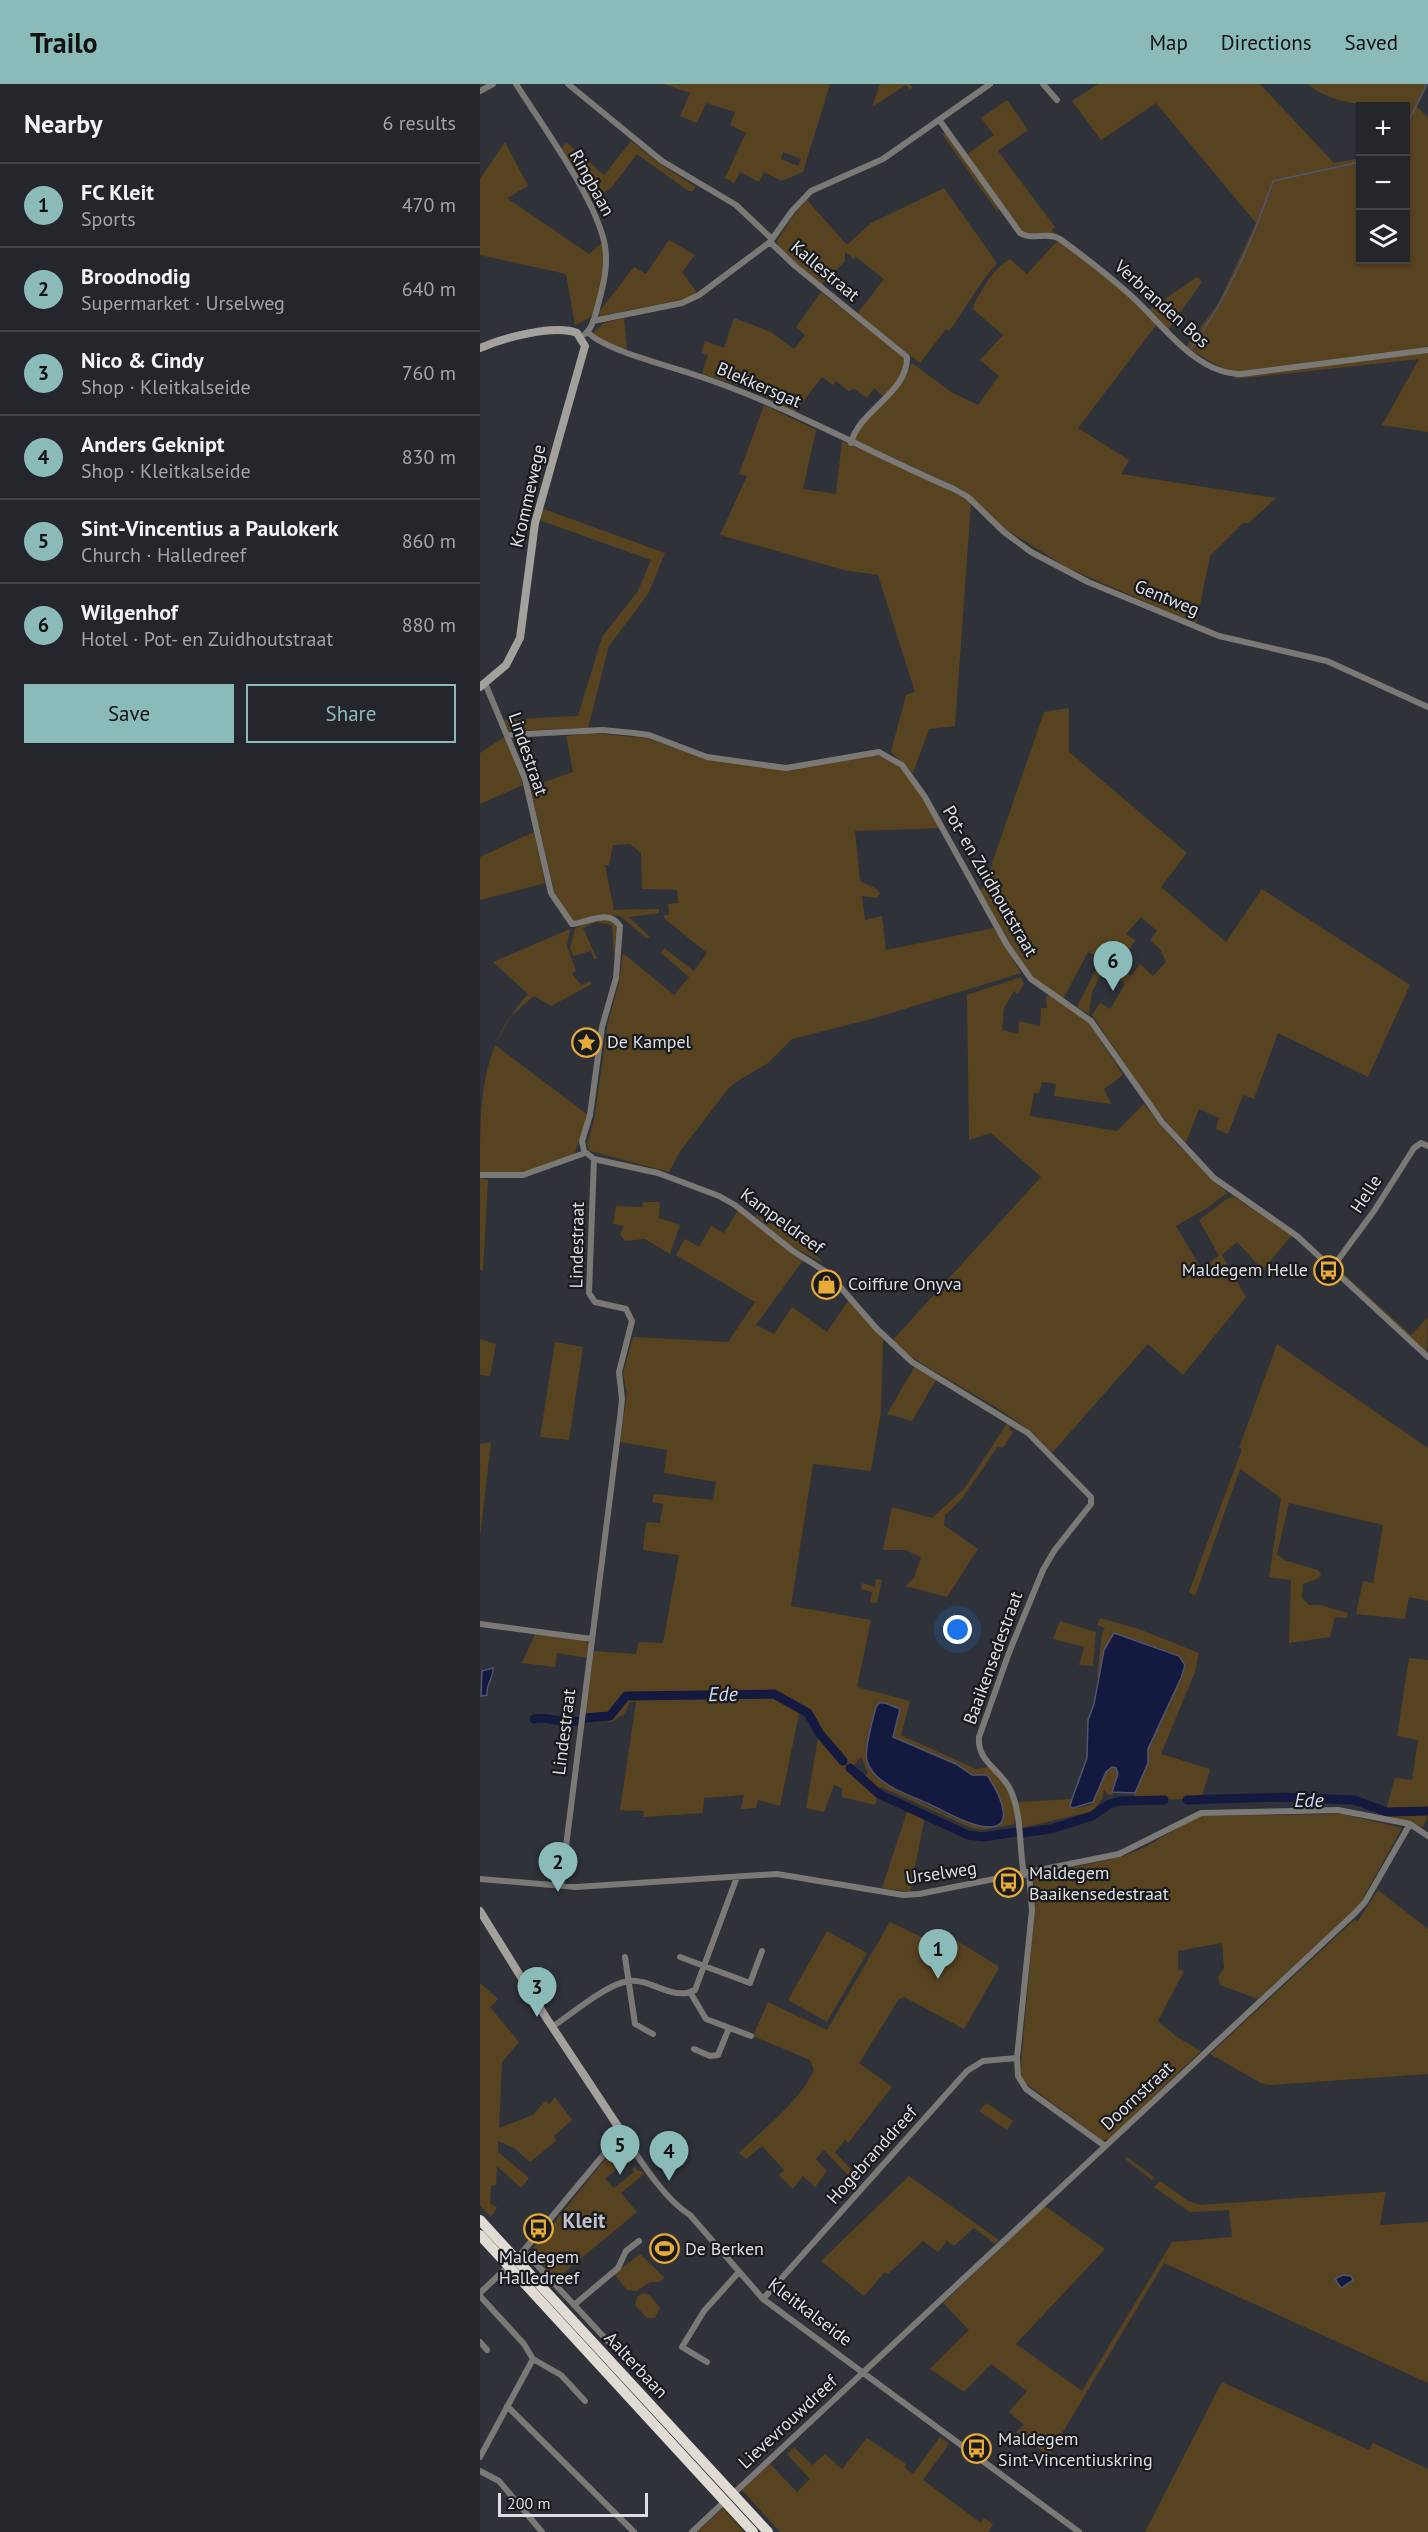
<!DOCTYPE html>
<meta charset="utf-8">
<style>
:root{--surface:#24262b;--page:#2c2e33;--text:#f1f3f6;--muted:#a3a5a9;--line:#414347;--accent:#8bbbb9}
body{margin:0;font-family:"PT Sans",sans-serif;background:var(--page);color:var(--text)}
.controls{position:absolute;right:18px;top:18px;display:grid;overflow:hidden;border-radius:0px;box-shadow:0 2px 4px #0004}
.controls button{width:54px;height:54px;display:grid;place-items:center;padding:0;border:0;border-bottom:2px solid var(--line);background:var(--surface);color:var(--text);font:30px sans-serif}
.scale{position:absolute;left:18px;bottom:15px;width:150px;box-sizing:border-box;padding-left:6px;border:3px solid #dedfe4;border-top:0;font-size:16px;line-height:21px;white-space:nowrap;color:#dedfe4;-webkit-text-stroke:4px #191a1d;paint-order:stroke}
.you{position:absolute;left:478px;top:1546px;width:21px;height:21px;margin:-15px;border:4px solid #fff;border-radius:50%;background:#1a73e8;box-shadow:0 0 0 9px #1a73e833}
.badge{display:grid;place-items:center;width:39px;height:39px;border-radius:50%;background:var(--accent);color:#111;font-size:20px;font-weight:700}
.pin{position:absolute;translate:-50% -50px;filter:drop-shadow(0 2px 3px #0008)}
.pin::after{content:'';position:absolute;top:32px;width:21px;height:18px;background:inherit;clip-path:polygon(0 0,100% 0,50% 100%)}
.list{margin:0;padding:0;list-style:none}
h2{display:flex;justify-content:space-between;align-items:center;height:78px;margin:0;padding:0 24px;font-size:26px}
h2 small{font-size:20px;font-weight:400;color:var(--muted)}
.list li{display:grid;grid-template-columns:39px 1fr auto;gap:18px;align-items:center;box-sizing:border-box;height:84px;padding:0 24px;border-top:2px solid var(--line)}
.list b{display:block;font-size:22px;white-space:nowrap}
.list p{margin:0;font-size:20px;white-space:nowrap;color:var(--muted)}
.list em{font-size:20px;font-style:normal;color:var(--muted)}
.actions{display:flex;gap:12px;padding:18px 24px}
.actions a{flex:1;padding:14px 0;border:2px solid var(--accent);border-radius:0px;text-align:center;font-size:21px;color:var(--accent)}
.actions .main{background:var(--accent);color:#111}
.icon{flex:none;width:33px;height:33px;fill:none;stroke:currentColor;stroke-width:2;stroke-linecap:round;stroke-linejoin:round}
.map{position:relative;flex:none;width:948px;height:2448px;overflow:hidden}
header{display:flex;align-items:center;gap:36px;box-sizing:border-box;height:84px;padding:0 30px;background:var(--accent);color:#111}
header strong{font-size:28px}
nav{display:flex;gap:33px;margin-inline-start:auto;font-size:21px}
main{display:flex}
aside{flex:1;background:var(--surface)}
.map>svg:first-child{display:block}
.green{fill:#584321;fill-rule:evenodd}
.water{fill:#13193f;stroke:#505470;stroke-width:1.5}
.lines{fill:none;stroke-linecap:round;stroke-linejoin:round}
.stream{stroke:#505470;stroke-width:1.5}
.river{stroke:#13193f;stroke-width:9}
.street{stroke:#7b7976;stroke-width:6}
.secondary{stroke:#a4a19c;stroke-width:8}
.highway{stroke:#e0dbd3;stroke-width:10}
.labels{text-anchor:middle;stroke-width:4.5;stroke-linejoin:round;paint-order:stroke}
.street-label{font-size:18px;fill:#dedfe4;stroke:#191a1d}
.poi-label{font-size:18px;fill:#dedfe4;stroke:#191a1d;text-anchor:start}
.water-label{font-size:20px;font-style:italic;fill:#d1d9f7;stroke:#191a1d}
.quarter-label{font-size:21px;font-weight:bold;fill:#c0c2cb;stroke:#191a1d}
</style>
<header>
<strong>Trailo</strong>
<nav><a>Map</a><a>Directions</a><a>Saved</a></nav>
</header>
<main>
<aside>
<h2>Nearby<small>6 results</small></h2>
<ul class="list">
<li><span class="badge">1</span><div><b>FC Kleit</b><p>Sports</p></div><em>470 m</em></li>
<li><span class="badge">2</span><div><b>Broodnodig</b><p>Supermarket · Urselweg</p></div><em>640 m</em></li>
<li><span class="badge">3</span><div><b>Nico &amp; Cindy</b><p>Shop · Kleitkalseide</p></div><em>760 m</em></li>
<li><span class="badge">4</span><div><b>Anders Geknipt</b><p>Shop · Kleitkalseide</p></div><em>830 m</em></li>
<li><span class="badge">5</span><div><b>Sint-Vincentius a Paulokerk</b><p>Church · Halledreef</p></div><em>860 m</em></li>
<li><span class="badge">6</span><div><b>Wilgenhof</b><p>Hotel · Pot- en Zuidhoutstraat</p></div><em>880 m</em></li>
</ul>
<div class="actions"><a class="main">Save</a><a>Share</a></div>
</aside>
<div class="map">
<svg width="948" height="2448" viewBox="0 0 948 2448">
<rect width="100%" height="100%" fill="#303239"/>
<path class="green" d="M184,0H350L323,88L302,97L284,88L279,98L260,88L254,99L245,94L266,49L250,41L255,28L226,19L217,39L200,32L210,9ZM303,68L321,75L318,82L301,75Z
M400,0H429L433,3L430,6L426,1L392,23Z
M618,0H780L854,79L880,74V176H926V22C891,22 855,22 827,0H948L937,23L948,33V263L762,287H747L706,263L738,220L776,139L676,19L621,56L592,17Z
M527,16L548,46L518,67L575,143L572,146L575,150L545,151L486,71L514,51L501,34Z
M465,49L521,124L517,127L462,50Z
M151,57L183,82L216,103L212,108L207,106L157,70L131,104L112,116L82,65L86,58L124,91Z
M25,58L48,102L27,114L109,170L122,159C125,177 122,216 112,231C108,236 101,238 95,241L86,190L0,171V95Z
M464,104L517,179C498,200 486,225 469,247L466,245L440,279L377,230L404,195L376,173L374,175L365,168V177L341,201L299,164L297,157L315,129L327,116L367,161L391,139Z
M189,156L215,171L202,188L218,210L210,214L120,232L119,228L154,183L166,190Z
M578,156L622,188L677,240L598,344L649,376L641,390L796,414L769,439H763L730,472L716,540L586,483L525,445L483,406L375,356L376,347L425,292L432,279L471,308L498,321L519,292L500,276L523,251L493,225L494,220C504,202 512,186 530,175L547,190Z
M717,193L722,198L688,246L669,226Z
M341,208L424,273C425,289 414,301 403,312L394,304L387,314L374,305L368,307L356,297L353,301L342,293L315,328L267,304L222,290L228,271L221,269L225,257L244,264L254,234L291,248L314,265L325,251L316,243Z
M144,234L147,265L115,255L114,248L124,239Z
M948,269V348L902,341L939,275L755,295L756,291Z
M284,321L336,346L323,405L356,410L362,357L471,405L491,419L475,642L449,645L433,689L411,668L426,611L435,608L398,491L364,486L240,451L267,392L259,390Z
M61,424L185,469L168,510L129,562L108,644L29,647L24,636L98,632L122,553L158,507L171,476L62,437L59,434Z
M589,624V668L707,769L681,803L746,858L782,805L930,901L888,993L798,949L774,1015L763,1011L748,1050L736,1045L739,1034L719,1025L705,1060L673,1021L612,931L620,919L630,925L645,900L635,892L640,885L651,892L660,880L673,892L686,878L680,865L670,856L677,847L661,833L646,850L655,856L644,875L639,871L628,875L612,908L609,930L597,923L621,875L608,868L583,915L556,897L529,860L500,807L505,800L564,628Z
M110,649L167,654L224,675L305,686L389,671C427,672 443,715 460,744L375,747L380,797L397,805L400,810L396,814L382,812L385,836L402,832L406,866L514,844L541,889L395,934L312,955L288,979L256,998L248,1005L201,1066L189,1088L110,1067L107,1061L114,1036L128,938L139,899L143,869L194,911L209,893L181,869L184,864L214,887L227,869L184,834V831H189L188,820L198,819L197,806L162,805L161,769L150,760L133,761L129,781H125L134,826L179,825V829L149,833L170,853L166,854L140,832L118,831L94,838L74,807L50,703L93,688L86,652Z
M26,652L43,701L0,720V669Z
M54,748L65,799L0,816V773Z
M120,835L134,838L138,844L136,872H134L132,841L116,838L103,844L117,875H114L111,867L93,872L90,864L95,844Z
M90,845L87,862L96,887L92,890L101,901L110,897L112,900L71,922L54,912L31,932L15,961L108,1031L94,1071L46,1089H0C0,1015 0,963 48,910L13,878Z
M541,893L544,900L538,910L534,907L524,924L522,946L538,950L539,937L560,942L561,924H567L566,913L569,911L609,938L643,991L624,1005L631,1020L574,1012L576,1000L562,998L559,1009H554L550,1032L637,1047L664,1020L697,1060L747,1109L727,1124L696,1142L721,1184L739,1172L719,1136L748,1114L754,1113L812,1151L783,1186L757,1158L742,1171L766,1213L703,1291L668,1260L572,1369C529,1319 461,1300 412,1257L561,1093L511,1049L489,1056L487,911Z
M0,1094L8,1096L3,1186H0Z
M163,1118H180L179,1134L200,1141L190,1170L165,1155L145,1157L140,1150L144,1142L133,1140L136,1122L162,1123Z
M258,1126L323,1176L276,1241L294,1250L312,1223L347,1248L369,1216L403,1255L401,1328L391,1387L333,1380L311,1522L391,1536L377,1603L430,1617L421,1651L496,1685L508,1683C523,1697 540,1719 534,1740L503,1746L491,1744L401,1703L399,1706L446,1727L430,1808L402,1804L428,1725L397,1714L395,1721L362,1713V1704L354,1701L344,1728L326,1724L339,1648L327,1629L320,1625L300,1722L278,1716L276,1724L261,1725L264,1711L224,1714L223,1729L163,1733L164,1727L140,1726L156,1618H150L145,1629L132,1638L104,1635L114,1567L156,1570L159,1558L183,1559L199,1471L163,1466L166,1438L180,1439L183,1420L172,1418L174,1410L233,1416L236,1398L184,1389L187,1366L140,1358L147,1310L143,1289L153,1253L248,1258L275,1218L196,1171L205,1155L219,1163L231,1142L244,1149ZM405,1619L420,1625L413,1653L476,1680L492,1691H503L506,1742C484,1742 393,1699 387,1676C382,1659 398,1634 405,1619ZM381,1673L388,1689L384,1694L371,1684Z
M277,1131L331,1164L343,1179L309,1161L275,1132Z
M856,1183L931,1251L948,1233L947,1268L935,1257L931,1260L851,1188Z
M0,1255L16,1260L10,1292L0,1291Z
M75,1258L103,1263L89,1356L60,1353Z
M797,1260L948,1364V1517L929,1513L925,1535L876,1530L883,1497L893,1499L903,1441L809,1419L797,1470L804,1476L838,1486L841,1490L839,1494L823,1500L822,1514L829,1521H840L868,1529L867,1534L855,1533L850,1553L809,1559L811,1496L789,1493L801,1414L760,1385L715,1512L709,1508L762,1365L759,1364Z
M435,1282L456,1296L432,1337L407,1330Z
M528,1338L531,1340L529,1345L533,1348L523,1364L518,1362L481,1416L465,1431L464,1441L498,1465L467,1513L426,1502L434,1494L441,1473L425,1466H403L412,1423L452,1434L484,1405Z
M11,1358L0,1453V1360Z
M396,1495L402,1496L397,1519L390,1518L392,1508L381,1505L382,1499L395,1503Z
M620,1534L659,1545L719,1569L715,1588L681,1670L730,1685L721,1715L652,1716L668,1679V1665L701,1594L691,1568L634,1549L624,1566L620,1590L617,1594L622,1549L625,1544L617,1541Z
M580,1537L616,1548L613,1582L599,1581L604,1563L573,1555Z
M55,1550L105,1557L109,1561L107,1574L77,1569L75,1583L42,1579Z
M929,1574L948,1576V1732L943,1743L892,1728L895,1720L906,1726L915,1694L932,1696L938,1656L917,1652Z
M632,1683L636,1684L638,1690L632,1706L633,1711H629L624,1706L622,1715L613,1727L542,1744L538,1718L592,1715L591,1722L598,1724L611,1721L626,1688Z
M862,1730L922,1744L879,1821L778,1915L740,1901L738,1893L744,1884L742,1859L698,1867V1885L704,1887L678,1937L697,1953L721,1967L629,2055L622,2056L544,1998L541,1990L542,1968L556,1811L552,1793L644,1772L665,1763L719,1732Z
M898,1806L948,1845V1990L789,2001L781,1999L730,1970L874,1836L878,1837Z
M410,1838L454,1859L461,1847L518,1882V1886L484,1945L424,1913L419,1915L379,1979L412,2003L368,2059L365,2056L355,2068L376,2091L372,2095L344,2066L336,2075L347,2087L335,2103L323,2092L313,2105L299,2091L304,2086L282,2062L266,2075L259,2069C282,2046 322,2015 334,1986L330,1976L273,1952L288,1918L347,1946Z
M347,1847L387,1869L347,1938L308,1916Z
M0,1899L18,1915L10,1923L39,1958L22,1978L19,2044L53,2031L65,2017L69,2020L75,2013L92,2036L74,2052L76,2057L50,2078L34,2064L18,2057V2068L49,2094L41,2104L17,2082L16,2101L11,2102L10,2120L17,2123L11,2133L0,2121Z
M507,2019L533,2037L527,2046L499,2027Z
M138,2059H142L150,2070L148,2074L151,2078L148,2080L146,2077L125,2095L134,2104L154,2088L152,2085L155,2083L159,2087H162L164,2090L141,2109L157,2128L75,2196L49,2170Z
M647,2073L674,2093L672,2096L645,2075Z
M429,2092L519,2156L515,2160L494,2144L474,2162L467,2157L458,2168L443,2157L408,2190L405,2188L384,2212L341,2177Z
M680,2097L708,2117L720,2121L906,2108L900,2141L948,2138V2299L684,2179L566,2376L564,2368L536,2348L544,2341L529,2328L547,2307L511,2280L484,2308L450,2285L489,2246L463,2219L565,2122L625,2165L536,2260L602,2307L692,2158L752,2153L749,2126L710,2128L674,2103Z
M160,2170L185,2194L179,2198H170L157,2207L147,2206L134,2190Z
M163,2209L170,2211L180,2224L175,2234H167L155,2221L157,2213Z
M742,2298L889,2366L893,2359L948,2385V2448H665Z
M460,2353L469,2360L443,2396L501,2439L504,2434L513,2440L508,2448H300L262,2406L290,2380L317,2408L330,2395L307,2370L314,2363L332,2381L345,2370L362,2385L387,2354L426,2380L425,2384L433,2390Z
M243,2424L264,2448H217Z"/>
<path class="water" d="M634,1549L699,1572L705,1581L701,1594L668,1665V1679L655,1709L632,1708L638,1690L636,1684L632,1683L626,1688L613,1718L593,1724L590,1722L592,1715L607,1674L608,1636L614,1620L624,1566Z
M13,1584C14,1594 6,1599 7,1611L1,1612L2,1587Z
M405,1619L420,1625L413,1653L476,1680L492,1691H507C520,1710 541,1753 496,1741C480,1737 464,1727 449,1720C434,1713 417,1708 404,1698C396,1693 390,1686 387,1677C384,1667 393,1634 396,1623L399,1619Z
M863,2191L871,2192L873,2196L861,2204L855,2195Z"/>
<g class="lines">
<path class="stream" d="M926,42L947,0
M711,264C749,212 772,157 793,97L880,78"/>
<path class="river" d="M104,1634L130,1632L146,1612L294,1610L328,1629L340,1650L363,1677
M54,1635C70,1631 81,1641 96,1637
M370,1684L399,1710L488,1751L503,1753L536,1748
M707,1716L802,1713L874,1716L907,1728L948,1727
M541,1749L571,1745L612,1732L629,1720L641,1717L684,1716"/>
<path class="street" d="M36,0C62,41 117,116 125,162C128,181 124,199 119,217C116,228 114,242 105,250
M88,0L182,77L256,121L292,155
M563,0L577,16
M0,7L13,0
M460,37L540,149C552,157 567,147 580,155C603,172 626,189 648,209C681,237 714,290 761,290L948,266
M290,158L315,182L427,273C428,309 379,326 371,359
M113,237L202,219L219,211L290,158L312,127L331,107L403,75L510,0
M108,248C120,264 188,282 209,289C301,318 386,367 474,405L488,413L524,448L551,468L608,498L739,552L847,577L948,623
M5,599L45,695L71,809L92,840C107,839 129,824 140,842L136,894L122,943L110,1031L102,1057L104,1067L114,1075L178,1089L239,1112L255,1121L313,1167L348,1189L396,1244L432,1278L548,1349L611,1413V1420L574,1467L563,1486L530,1566L499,1653C497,1679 522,1686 531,1707C542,1732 539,1764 544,1791
M28,651L122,646L154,649L169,651L227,673L306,684L399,668L422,681L445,713L527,861L551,895L611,937L682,1038L734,1094L817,1152L948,1273
M0,1091H43L105,1069
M852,1184L894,1127L934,1064L941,1059L948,1062
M0,1540L112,1555
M549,1789L552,1826L537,1974L538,1992L546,2005L625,2062
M0,1795L96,1803L297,1790L423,1811L439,1810L639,1770L721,1729L858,1726L930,1740L948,1752
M81,1802L140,1334L142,1315L139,1288L152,1237L146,1225L115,1218L109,1209L114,1075
M145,1873L155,1940L173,1950
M200,1873L270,1899L282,1867
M210,1908L226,1935L271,1952
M72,1943C92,1930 125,1901 148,1897C171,1894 193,1918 215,1906L257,1793
M214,1965L230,1972L238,1971L249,1944
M44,2167L150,2281
M0,2209L40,2171L135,2057L143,2050C160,2076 184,2115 210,2131L283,2215L599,2448
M0,2212L44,2260L53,2275L81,2291L105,2317
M283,2215L487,1987L503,1977L537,1974
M94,2221L138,2184L146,2167L159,2157
M0,2258L7,2266
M227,2278L202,2263L224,2227L258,2189
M27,2322L154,2448
M0,2373L53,2275
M0,2387L19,2397L62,2448
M253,2410L876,1828L885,1818L930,1740
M212,2448L245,2417"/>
<path class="secondary" d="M0,264C23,254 74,240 97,249L105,262L55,439L40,554L26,581L0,603
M0,1827L67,1935L143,2050"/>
<path class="highway" d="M0,2136L288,2448
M0,2151L273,2448"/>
</g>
<defs>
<symbol id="sight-ring" viewBox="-11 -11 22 22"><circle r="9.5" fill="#191a1d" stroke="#e9ab38" stroke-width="1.5"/><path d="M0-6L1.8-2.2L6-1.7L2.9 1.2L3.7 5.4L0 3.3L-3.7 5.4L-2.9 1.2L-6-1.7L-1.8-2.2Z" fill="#e9ab38"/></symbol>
<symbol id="bus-ring" viewBox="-11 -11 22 22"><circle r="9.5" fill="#191a1d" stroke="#e9ab38" stroke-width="1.5"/><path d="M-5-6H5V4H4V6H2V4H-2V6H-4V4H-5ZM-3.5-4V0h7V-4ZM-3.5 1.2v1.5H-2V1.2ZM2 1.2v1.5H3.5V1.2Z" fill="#e9ab38"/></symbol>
<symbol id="shop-ring" viewBox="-11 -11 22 22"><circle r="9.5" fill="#191a1d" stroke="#e9ab38" stroke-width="1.5"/><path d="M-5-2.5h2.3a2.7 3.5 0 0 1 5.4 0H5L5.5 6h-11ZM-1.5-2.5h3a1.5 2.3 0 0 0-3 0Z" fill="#e9ab38"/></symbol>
<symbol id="stadium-ring" viewBox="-11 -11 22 22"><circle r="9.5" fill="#191a1d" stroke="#e9ab38" stroke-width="1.5"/><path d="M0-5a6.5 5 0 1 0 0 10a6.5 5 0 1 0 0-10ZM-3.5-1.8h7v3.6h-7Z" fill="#e9ab38"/></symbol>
</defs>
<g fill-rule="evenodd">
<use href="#sight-ring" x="90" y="942" width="33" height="33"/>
<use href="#bus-ring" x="832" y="1170" width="33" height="33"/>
<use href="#shop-ring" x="330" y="1184" width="33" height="33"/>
<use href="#bus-ring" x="512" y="1782" width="33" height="33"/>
<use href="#bus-ring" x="42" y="2128" width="33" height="33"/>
<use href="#stadium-ring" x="168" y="2148" width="33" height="33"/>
<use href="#bus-ring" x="480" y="2348" width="33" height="33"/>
</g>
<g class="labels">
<g class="street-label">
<text transform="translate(112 99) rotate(61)" y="6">Ringbaan</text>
<text transform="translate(345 187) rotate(40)" y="6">Kallestraat</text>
<text transform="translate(682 220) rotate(42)" y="6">Verbranden Bos</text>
<text transform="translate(279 301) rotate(23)" y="6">Blekkersgat</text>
<text transform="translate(48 412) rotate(-77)" y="6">Krommewege</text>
<text transform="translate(687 514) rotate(22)" y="6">Gentweg</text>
<text transform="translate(48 670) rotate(71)" y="6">Lindestraat</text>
<text transform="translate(510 797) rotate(60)" y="6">Pot- en Zuidhoutstraat</text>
<text transform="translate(886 1110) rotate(-57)" y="6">Helle</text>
<text transform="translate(302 1137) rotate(36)" y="6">Kampeldreef</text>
<text transform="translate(97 1161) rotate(-89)" y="6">Lindestraat</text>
<text transform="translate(513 1574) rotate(-70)" y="6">Baaikensedestraat</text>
<text transform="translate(84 1648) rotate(-83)" y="6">Lindestraat</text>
<text transform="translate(461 1789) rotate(-8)" y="6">Urselweg</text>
<text transform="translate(657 2012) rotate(-43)" y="6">Doornstraat</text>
<text transform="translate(392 2071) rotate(-48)" y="6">Hogebranddreef</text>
<text transform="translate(330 2228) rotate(37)" y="6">Kleitkalseide</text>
<text transform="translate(156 2281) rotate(47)" y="6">Aalterbaan</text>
<text transform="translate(308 2338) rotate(-43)" y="6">Lievevrouwdreef</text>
</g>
<g class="poi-label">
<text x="127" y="964">De Kampel</text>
<text x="828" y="1192" text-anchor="end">Maldegem Helle</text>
<text x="368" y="1206">Coiffure Onyva</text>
<text x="549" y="1795">Maldegem<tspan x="549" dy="21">Baaikensedestraat</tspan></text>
<text x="205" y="2171">De Berken</text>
<text x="59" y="2179" text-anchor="middle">Maldegem<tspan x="59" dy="21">Halledreef</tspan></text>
<text x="518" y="2361">Maldegem<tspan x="518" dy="21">Sint-Vincentiuskring</tspan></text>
</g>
<g class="water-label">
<text transform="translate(243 1610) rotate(-1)" y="7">Ede</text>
<text x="829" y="1723">Ede</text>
</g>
<g class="quarter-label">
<text x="104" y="2144">Kleit</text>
</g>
</g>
</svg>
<div class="controls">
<button>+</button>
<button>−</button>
<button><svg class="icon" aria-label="layers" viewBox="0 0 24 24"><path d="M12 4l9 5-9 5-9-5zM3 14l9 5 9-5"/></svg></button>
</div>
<div class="scale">200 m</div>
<div class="you"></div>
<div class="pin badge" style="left:458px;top:1895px">1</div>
<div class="pin badge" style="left:78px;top:1808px">2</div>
<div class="pin badge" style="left:57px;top:1933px">3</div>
<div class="pin badge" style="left:189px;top:2097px">4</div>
<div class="pin badge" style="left:140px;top:2091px">5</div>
<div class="pin badge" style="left:633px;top:907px">6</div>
</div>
</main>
